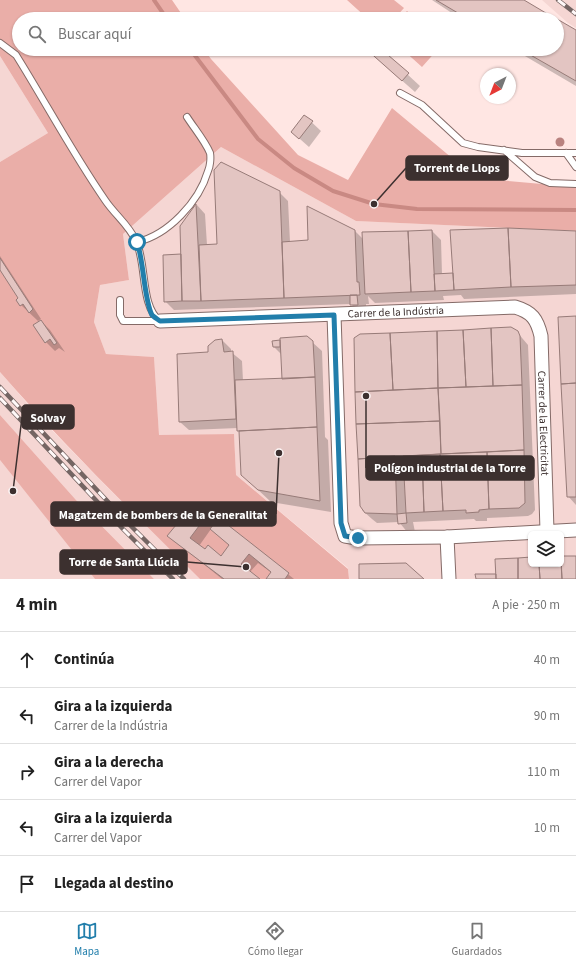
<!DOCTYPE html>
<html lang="es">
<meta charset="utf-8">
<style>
:root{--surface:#fff;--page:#f2f2f2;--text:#222;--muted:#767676;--line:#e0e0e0;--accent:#217eab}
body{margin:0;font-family:"Source Sans 3",sans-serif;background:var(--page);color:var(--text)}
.controls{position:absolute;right:12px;bottom:12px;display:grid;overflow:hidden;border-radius:6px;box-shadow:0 1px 3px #0004}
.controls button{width:36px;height:36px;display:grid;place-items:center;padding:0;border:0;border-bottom:1px solid var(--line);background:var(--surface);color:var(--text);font:20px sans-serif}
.compass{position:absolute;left:480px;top:68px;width:36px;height:36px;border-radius:50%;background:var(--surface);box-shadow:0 1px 3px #0004;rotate:222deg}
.stop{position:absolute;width:12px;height:12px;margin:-9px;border:3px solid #217eab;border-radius:50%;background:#fff}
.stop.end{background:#217eab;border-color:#fff;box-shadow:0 1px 4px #0008}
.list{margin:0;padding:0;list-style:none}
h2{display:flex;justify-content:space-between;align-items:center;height:52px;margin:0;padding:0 16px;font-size:17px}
h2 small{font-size:13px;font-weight:400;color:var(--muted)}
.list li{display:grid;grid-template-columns:26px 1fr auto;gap:12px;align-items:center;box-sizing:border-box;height:56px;padding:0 16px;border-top:1px solid var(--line)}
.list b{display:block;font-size:15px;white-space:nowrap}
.list p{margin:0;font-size:13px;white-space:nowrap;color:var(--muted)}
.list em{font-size:13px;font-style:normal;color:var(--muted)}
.icon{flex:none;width:22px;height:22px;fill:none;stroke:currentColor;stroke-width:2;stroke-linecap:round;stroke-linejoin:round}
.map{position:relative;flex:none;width:576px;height:579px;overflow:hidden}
.search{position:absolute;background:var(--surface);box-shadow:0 1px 3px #0004;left:12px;right:12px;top:12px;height:44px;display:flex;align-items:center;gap:10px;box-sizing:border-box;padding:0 14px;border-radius:22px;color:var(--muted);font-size:15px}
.sheet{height:332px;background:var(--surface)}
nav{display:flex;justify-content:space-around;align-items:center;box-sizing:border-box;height:56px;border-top:1px solid var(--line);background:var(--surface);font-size:11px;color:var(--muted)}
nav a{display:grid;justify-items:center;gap:2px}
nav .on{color:var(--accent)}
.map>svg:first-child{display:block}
.built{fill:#f5d6d3;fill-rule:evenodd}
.green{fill:#eaaea8}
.shadow{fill:#0003;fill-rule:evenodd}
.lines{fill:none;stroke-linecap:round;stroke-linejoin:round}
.stream{stroke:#c98983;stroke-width:4}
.building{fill:#e3c5c2;stroke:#977b78}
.service-casing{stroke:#846a67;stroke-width:8}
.minor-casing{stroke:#846a67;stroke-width:15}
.service{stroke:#fff;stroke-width:6}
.minor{stroke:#fff;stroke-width:13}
.rail-casing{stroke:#746563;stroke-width:4.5}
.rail{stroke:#fff8f8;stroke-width:3;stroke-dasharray:9;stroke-linecap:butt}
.tree{fill:#b9827f}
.route{stroke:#217eab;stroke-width:5}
.labels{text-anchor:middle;stroke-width:3;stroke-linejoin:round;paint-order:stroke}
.street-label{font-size:11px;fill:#3c302f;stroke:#fff8f8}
.leader{fill:none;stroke:#3c302f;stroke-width:1.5}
.callout-dot{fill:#3c302f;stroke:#fff8f8;stroke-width:1.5}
.callout{fill:#3c302f;stroke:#3c302f;stroke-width:1.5}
.callout-label{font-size:12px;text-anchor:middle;font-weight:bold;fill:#fff}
</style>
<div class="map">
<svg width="576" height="579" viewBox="0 0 576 579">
<rect width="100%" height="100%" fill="#ffe6e3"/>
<path class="built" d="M542,0H576V28L568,23Z
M0,56L48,133L0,162Z
M221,147L356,221L576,231V579H349L348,568L236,475L234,434L159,436L154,357L106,354L94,322L100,285L129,280L123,234ZM531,534H561V564H531Z
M0,372L40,418L107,487L200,579H154L76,500L0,415Z
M0,460L51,523L95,579H0Z"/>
<path class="green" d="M0,0H172L185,19H19V49H204L211,59L298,155L348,180L392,108L476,178L576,187V231L356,221L221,147L123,234L129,280L100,285L94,322L106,354L154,357L159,435L234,434L236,475L348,569L349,579H200C131,511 63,444 0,372V162L48,133L0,56Z
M347,0H394L404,8L394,19H368Z
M407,11L416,19H399Z
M402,49H438L422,67Z
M0,415L76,500L154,579H95L0,460Z"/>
<path class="shadow" d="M432,0H522L554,19H461Z
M557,21L576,32V86L513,49H557Z
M366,49H380L420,86L415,92Z
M305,116L321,131L309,147L292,132Z
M279,192L288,201L290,242L309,241L355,231L364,240L432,231L441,240L442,274H453L576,232V294L464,299L461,295L443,296L444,300L375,303L368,296L369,304H366V313H360L351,304L174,310L165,301L182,255L181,226L197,205L205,214L207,245H218Z
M0,256L41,319L38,321L21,305L20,299L0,269Z
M576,317V505L568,496Z
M41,321L50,330L65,352L59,348L55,351L46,342Z
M517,332L528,345L535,510L532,514L528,516L487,518V521H476L474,519L413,522L415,532L408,533L399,522L377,523L372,519L362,510L354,343Z
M222,340L231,349V352L242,361L243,381L283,380L282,355L274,347L273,342H312L322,351L325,437L328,440L331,512L271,502L255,487L242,475L240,433L238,428L189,430L180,422L209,353Z
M204,518L213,527L219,519L294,579H267L272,573L258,563L250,572L259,579H222L169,536ZM211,529L230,546L221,557L205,551L199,546Z"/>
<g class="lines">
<path class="stream" d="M154,0L167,19
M190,49L258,139L294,168L333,191L374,204L417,209L576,210"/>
</g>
<path class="building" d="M436,0H524L556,19H468Z
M557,19L576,30V81L520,49H557Z
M366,49H381L409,73L402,81Z
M304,115L313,121L299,139L291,132Z
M221,162L280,191L284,298L201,301L199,245L217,244L214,170Z
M196,204L201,301H182L180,226Z
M307,206L355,230L357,282H359L360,295L284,298L282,242L308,240Z
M508,228L511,287L454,290L450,230Z
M508,228L576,231V285L511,287Z
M432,230L435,291L411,292L408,231Z
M408,231L411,292L365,294L362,232Z
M181,254L182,301L164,302L163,255Z
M0,258L33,309L29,313L23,304L20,306L16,300L18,298L0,270Z
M453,273L454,290L435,291L434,274Z
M350,295H357L358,305H350Z
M576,316V383L561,384L558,317Z
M41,320L57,343L54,345L50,339L45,343L33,325Z
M511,327L518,331L520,336L522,385L493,386L491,328Z
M491,328L493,386L466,387L463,330Z
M463,330L466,387L438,388L437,331Z
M437,331L438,388L393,390L390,333Z
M390,333L393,390L355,392L354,338L360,334Z
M307,336L313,341L315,377L282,379L280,338Z
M222,339L224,352L233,351L236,419L179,422L177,354L208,352V346L215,340Z
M280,340V347H273L272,341Z
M315,377L317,427L237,431L235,380Z
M576,383V497H567L561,384Z
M522,385L524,450L441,454L438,388Z
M438,388L440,421L356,424L355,392Z
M440,421L441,454L358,459L356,424Z
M317,427L320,501L258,490L241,475L239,431Z
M524,450L525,503L519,508L489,509L487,452Z
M487,452L489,509L479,510V512L466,513V510L443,511L440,454Z
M440,454L443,511L424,512L422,455Z
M422,455L424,512L406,513L403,456Z
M395,456L397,514L365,513L360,506L358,459Z
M190,508L205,518L190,538L205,549L208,545L221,556L229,545L210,529L219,518L289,573L285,579H266L271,572L249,554L241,564L260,579H224L167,536Z
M406,513L407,523L398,524L397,514Z
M561,556H576V579H562Z
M531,557V564H539L540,579H518V558Z
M518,558V579H496L495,559Z
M406,563L424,579H359V564Z
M561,563L562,579H540L539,564Z
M475,574H496V579H476Z"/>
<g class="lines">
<defs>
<path id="service" d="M0,43L16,55C46,103 73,154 105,200C115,215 129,225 136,241C147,264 140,306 160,321
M400,93L422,105L463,143L478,147L522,153H576
M504,150L535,177L550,183L576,184
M566,153L576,167
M137,242C168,235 199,202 208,171C210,167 211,158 210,153C205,141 194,128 187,117
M120,300V315L123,321H160"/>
<g id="minor">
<path d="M334,315L341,523L345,536L357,538L447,537L576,530"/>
<path id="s1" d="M160,321L515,307C532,312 537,319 541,336L547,531"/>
<path d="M447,537L449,579"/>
</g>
</defs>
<use href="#service" class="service-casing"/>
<use href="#minor" class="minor-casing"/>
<use href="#service" class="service"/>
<use href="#minor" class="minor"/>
<defs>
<path id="rail" d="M558,0L576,14
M0,387L128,523L184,579
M0,398L122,528L173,579"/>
</defs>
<use href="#rail" class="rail-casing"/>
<use href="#rail" class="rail"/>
</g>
<circle class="tree" cx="560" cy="142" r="4.5"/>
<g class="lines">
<path class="route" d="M137,242C144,262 144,300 152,315C154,317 157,319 160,321L334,315L341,523L345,536L358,538"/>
</g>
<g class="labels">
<g class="street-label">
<text dy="4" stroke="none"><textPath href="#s1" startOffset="236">Carrer de la Indústria</textPath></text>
<text dy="4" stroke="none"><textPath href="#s1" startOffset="484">Carrer de la Electricitat</textPath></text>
</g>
</g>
<path class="leader" d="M374 204L406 168M13 491L22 417M366 396L366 468M279 453L276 514M246 567L187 562"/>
<g class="callout-dot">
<circle cx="374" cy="204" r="4"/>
<circle cx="13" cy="491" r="4"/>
<circle cx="366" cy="396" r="4"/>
<circle cx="279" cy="453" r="4"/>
<circle cx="246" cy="567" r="4"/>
</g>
<g class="callout">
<rect x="406" y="156" width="102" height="24" rx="4"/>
<rect x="22" y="405" width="52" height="24" rx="4"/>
<rect x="366" y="456" width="168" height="24" rx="4"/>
<rect x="51" y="502" width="225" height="24" rx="4"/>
<rect x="60" y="550" width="127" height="24" rx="4"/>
</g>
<g class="callout-label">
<text x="457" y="172">Torrent de Llops</text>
<text x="48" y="422">Solvay</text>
<text x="450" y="472">Polígon industrial de la Torre</text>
<text x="163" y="519">Magatzem de bombers de la Generalitat</text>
<text x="124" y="566">Torre de Santa Llúcia</text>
</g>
</svg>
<div class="controls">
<button><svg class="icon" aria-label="layers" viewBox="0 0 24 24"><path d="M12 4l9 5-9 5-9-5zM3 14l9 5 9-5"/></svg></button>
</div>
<svg class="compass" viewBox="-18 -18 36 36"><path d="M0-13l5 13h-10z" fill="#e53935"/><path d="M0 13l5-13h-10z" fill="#767676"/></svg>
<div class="stop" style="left:137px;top:242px"></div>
<div class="stop end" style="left:358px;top:538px"></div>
<div class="search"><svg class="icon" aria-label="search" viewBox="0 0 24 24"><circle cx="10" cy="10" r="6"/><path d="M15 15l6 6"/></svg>Buscar aquí</div>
</div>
<section class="sheet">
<h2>4 min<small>A pie · 250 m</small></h2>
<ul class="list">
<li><svg class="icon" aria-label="ahead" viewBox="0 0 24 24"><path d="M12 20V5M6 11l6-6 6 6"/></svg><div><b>Continúa</b></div><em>40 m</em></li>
<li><svg class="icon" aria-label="left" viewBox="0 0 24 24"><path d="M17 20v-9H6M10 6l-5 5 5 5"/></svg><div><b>Gira a la izquierda</b><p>Carrer de la Indústria</p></div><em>90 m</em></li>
<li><svg class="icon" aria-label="right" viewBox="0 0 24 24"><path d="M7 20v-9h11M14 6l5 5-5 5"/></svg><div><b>Gira a la derecha</b><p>Carrer del Vapor</p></div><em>110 m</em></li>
<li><svg class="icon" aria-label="left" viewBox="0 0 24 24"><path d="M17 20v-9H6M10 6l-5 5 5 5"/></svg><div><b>Gira a la izquierda</b><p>Carrer del Vapor</p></div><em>10 m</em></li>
<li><svg class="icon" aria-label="arrive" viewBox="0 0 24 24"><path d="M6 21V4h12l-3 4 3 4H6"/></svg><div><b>Llegada al destino</b></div></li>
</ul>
</section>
<nav>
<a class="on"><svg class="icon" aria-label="map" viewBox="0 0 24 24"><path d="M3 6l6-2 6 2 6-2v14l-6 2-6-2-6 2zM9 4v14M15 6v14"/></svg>Mapa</a>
<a><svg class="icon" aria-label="directions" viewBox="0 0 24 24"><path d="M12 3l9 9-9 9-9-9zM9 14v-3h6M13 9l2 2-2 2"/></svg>Cómo llegar</a>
<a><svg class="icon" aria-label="saved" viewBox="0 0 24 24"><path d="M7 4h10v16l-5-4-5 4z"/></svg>Guardados</a>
</nav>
